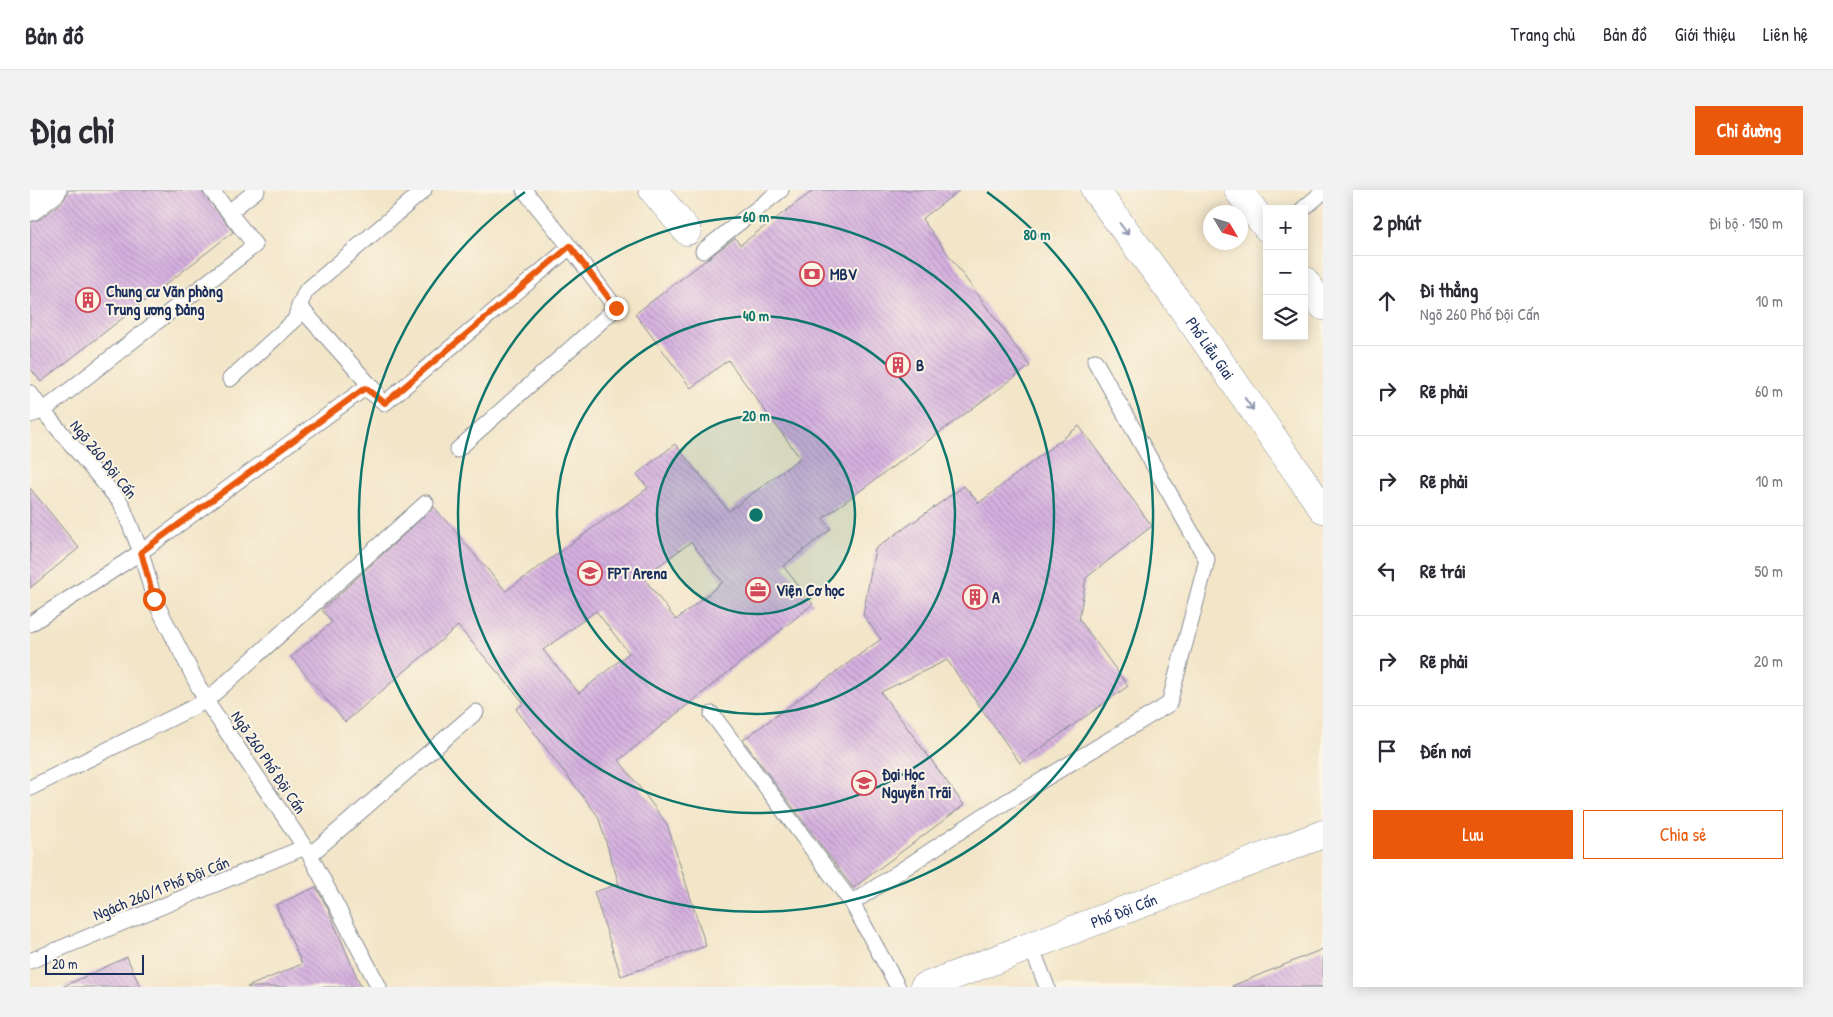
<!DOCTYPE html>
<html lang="vi">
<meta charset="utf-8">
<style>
:root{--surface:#fff;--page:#f2f2f3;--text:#2b2b33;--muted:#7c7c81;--line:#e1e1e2;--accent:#ea580c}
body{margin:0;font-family:"Patrick Hand",sans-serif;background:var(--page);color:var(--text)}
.controls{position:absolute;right:15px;top:15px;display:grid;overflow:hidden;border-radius:0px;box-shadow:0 2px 12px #0003}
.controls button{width:45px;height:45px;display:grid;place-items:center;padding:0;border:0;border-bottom:1px solid var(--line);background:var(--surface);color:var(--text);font:25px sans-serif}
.compass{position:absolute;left:1173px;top:15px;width:45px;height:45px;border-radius:50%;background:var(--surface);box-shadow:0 2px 12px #0003;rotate:128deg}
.scale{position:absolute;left:15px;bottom:12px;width:99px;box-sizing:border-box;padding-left:5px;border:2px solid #1b2f5e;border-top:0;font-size:14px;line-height:18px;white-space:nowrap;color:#1b2f5e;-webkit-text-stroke:4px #fcf5e5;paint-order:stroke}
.stop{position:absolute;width:15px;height:15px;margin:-11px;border:4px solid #ea580c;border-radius:50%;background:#fff}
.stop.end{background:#ea580c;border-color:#fff;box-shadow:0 1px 5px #0008}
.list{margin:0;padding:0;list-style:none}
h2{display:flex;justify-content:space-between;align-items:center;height:65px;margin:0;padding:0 20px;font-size:21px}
h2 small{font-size:16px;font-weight:400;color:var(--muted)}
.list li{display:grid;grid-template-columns:32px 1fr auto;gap:15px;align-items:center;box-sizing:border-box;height:90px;padding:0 20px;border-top:1px solid var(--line)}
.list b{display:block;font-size:19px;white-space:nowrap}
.list p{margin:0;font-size:16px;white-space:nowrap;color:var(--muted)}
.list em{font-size:16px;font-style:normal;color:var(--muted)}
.actions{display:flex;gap:10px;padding:15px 20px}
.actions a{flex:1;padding:11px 0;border:1px solid var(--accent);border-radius:0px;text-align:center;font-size:18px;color:var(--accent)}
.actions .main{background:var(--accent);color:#fff}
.icon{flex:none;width:28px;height:28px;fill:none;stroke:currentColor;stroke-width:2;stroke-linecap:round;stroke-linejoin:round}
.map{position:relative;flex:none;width:1293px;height:797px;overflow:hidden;border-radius:0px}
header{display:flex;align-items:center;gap:30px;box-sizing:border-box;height:70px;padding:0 25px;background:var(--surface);border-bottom:1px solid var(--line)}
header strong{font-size:24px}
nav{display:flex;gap:28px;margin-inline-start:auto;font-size:18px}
.intro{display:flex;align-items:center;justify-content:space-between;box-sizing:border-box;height:120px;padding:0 30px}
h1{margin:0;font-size:35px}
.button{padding:12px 22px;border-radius:0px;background:var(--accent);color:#fff;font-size:18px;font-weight:700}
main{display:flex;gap:30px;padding:0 30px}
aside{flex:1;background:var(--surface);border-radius:0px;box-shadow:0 2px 12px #0003}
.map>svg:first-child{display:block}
.building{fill:url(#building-back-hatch);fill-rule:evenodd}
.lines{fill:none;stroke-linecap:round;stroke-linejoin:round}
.service-casing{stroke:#868a93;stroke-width:17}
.minor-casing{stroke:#868a93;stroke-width:29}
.tertiary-casing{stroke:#868a93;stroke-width:29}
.primary-casing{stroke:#868a93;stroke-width:29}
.service{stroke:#fff;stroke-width:15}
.minor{stroke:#fff;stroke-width:28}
.tertiary{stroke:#fff;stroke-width:28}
.primary{stroke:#fff;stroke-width:28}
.oneway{stroke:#8d97ae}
.route{stroke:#ea580c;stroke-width:6}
.ring{fill:none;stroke:#0f766e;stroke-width:2.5}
.labels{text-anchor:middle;stroke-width:4;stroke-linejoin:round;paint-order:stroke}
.poi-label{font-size:16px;font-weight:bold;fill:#1b2f5e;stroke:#fcf5e5;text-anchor:start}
.street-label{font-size:16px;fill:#1b2f5e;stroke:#fcf5e5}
.centre{fill:#0f766e;stroke:#fcf5e5;stroke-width:2.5}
.ring-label{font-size:15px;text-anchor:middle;font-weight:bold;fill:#0f766e;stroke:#fcf5e5;stroke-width:4;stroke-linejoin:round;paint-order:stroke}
</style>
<header>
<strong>Bản đồ</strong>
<nav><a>Trang chủ</a><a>Bản đồ</a><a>Giới thiệu</a><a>Liên hệ</a></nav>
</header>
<div class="intro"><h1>Địa chỉ</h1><a class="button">Chỉ đường</a></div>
<main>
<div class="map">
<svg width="1293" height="797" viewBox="0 0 1293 797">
<defs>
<pattern id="building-back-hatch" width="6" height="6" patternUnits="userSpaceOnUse" patternTransform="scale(1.25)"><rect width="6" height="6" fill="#d6b1e0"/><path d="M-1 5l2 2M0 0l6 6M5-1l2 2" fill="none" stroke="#ad90b9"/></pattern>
</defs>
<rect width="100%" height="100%" fill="#fcf5e5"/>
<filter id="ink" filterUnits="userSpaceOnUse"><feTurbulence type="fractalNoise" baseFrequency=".02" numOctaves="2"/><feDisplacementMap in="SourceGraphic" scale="10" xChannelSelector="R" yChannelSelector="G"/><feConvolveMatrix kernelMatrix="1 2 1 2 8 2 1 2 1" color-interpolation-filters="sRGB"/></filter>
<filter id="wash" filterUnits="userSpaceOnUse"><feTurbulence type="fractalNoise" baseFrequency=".0096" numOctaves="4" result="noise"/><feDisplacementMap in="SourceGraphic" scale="20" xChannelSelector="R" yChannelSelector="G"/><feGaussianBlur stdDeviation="1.12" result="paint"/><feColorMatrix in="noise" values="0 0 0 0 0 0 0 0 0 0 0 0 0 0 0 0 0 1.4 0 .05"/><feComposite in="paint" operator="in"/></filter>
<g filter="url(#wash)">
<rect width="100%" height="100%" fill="#f2e5c8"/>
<g id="blocks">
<path class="building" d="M38,0H171L203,42L11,192L0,178V32L10,29L32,12L36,6Z
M784,0H930L892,29L1000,176L793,328L801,339L753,376L783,414L589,570L637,634L676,756L591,786L564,702L589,694L568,626L486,519L494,513L428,436L315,532L261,467L302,432L292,420L404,317L476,401L618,298L607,284L645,254L699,321L770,268L698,170L661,198L605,124L705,48L710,55ZM661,352L693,392L646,430L613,387ZM566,421L599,463L549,503L513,460Z
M1049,236L1122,336L1056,388L1049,429L1098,496L990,573L917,470L851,502L934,615L823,698L713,550L851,449L833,425L845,359L934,296L949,313Z
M0,298L49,358L0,398Z
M286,697L298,719L331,797H217L272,774L246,715Z
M1293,759V797H1202V796Z
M97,767L110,797H32Z"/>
</g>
</g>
<g filter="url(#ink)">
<use href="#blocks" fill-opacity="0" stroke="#868a93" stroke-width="1"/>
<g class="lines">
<defs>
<path id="service" d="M1273,19L1293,2
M199,22L227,0
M673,61L751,0
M269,116L276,101L394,0
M200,189L265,130L269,116L346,202
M0,203L13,221L91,313L111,362L124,409L176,511L280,665L349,797
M355,213L540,57
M0,225L13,221L225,55L181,0
M427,260L586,118L540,57L494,0
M0,434L111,362L335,198L355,213
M682,524L822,713L868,797
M0,598L176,511L396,313
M280,665L446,522
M822,713L956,624L1139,514L1177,370L1065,171
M1001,756L1017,797
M0,771L275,657"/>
<path id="minor" d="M623,0L657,41
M0,17L22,0"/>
<g id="tertiary">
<path id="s1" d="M894,797L1293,644"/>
</g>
<g id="primary">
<path id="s2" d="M1065,0L1146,109L1293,319"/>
<path d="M1208,0L1237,38"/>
<path d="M1274,90L1293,116"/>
</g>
</defs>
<use href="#service" class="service-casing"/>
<use href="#minor" class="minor-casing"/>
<use href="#tertiary" class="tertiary-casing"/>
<use href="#primary" class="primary-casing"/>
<use href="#service" class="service"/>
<use href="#minor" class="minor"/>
<use href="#tertiary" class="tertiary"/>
<use href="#primary" class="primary"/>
</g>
<defs><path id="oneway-shaft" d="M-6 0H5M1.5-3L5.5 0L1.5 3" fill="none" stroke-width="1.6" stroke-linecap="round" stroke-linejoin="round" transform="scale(1.25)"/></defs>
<g class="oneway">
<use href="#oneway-shaft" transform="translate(1094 39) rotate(53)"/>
<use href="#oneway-shaft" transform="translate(1219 214) rotate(55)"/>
</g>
</g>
<g class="lines" filter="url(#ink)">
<path class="route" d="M124,409L111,362L335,198L355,213L540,56L586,118"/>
</g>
<circle cx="726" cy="325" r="99" fill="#0f766e" fill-opacity=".12"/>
<g class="ring">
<circle cx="726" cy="325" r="99"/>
<circle cx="726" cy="325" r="199"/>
<circle cx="726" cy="325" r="298"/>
<path d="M957 2A397 397 0 1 1 495 2"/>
</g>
<defs>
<symbol id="bank-ring" viewBox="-11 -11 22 22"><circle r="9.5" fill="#fcf5e5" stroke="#d1495b" stroke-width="1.5"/><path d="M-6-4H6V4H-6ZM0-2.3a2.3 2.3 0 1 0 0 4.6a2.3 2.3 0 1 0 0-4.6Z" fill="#d1495b"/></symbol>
<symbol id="building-ring" viewBox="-11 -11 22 22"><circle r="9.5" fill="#fcf5e5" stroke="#d1495b" stroke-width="1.5"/><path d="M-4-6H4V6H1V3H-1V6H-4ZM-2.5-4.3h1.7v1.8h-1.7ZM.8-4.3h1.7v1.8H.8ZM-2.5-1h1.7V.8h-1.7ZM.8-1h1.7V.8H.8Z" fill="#d1495b"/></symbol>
<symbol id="university-ring" viewBox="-11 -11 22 22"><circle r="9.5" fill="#fcf5e5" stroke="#d1495b" stroke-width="1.5"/><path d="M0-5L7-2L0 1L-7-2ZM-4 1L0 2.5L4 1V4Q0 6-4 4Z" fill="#d1495b"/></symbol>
<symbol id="office-ring" viewBox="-11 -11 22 22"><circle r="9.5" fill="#fcf5e5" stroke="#d1495b" stroke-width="1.5"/><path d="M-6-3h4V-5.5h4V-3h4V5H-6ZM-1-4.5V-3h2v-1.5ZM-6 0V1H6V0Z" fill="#d1495b"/></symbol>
</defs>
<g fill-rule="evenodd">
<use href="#bank-ring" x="768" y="70" width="28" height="28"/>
<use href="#building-ring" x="44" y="96" width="28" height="28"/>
<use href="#building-ring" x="854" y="161" width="28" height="28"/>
<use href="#university-ring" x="546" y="369" width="28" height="28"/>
<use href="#office-ring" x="714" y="386" width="28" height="28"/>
<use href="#building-ring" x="931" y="393" width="28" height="28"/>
<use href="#university-ring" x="820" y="579" width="28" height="28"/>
</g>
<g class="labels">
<g class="poi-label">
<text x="800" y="90">MBV</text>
<text x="76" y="107">Chung cư Văn phòng<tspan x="76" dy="18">Trung ương Đảng</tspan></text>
<text x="886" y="181">B</text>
<text x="578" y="389">FPT Arena</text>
<text x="746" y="406">Viện Cơ học</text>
<text x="962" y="413">A</text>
<text x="852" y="590">Đại Học<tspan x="852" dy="18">Nguyễn Trãi</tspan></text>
</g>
<g class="street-label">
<text dy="6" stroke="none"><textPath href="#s2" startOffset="196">Phố Liễu Giai</textPath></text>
<text transform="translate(74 269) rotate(51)" y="6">Ngõ 260 Đội Cấn</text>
<text transform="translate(239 572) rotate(56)" y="6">Ngõ 260 Phố Đội Cấn</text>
<text transform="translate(131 698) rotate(-22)" y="6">Ngách 260/1 Phố Đội Cấn</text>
<text dy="6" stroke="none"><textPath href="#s1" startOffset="214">Phố Đội Cấn</textPath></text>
</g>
</g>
<circle cx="726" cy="325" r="8" class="centre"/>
<g class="ring-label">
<text x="726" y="32">60 m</text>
<text x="1007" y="50">80 m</text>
<text x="726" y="131">40 m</text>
<text x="726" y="231">20 m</text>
</g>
</svg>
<div class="controls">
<button>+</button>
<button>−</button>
<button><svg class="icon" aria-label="layers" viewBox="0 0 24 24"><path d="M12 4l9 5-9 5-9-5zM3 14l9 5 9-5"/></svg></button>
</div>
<svg class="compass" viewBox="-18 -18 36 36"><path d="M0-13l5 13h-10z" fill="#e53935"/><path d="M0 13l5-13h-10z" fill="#7c7c81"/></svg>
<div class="scale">20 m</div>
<div class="stop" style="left:124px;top:409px"></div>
<div class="stop end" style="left:586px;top:118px"></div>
</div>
<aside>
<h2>2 phút<small>Đi bộ · 150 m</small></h2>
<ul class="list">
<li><svg class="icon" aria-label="ahead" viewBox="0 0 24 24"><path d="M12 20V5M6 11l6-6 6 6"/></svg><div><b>Đi thẳng</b><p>Ngõ 260 Phố Đội Cấn</p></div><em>10 m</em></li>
<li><svg class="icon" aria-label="right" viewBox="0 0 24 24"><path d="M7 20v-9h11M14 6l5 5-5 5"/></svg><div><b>Rẽ phải</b></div><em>60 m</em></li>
<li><svg class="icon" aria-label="right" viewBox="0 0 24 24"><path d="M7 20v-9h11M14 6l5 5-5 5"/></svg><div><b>Rẽ phải</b></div><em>10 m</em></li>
<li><svg class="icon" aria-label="left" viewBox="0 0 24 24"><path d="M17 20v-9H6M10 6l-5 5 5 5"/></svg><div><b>Rẽ trái</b></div><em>50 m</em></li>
<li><svg class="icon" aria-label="right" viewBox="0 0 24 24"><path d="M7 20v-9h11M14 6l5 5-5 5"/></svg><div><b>Rẽ phải</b></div><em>20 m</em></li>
<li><svg class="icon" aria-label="arrive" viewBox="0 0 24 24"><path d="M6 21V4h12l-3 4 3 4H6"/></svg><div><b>Đến nơi</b></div></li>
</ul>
<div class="actions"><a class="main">Lưu</a><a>Chia sẻ</a></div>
</aside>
</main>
